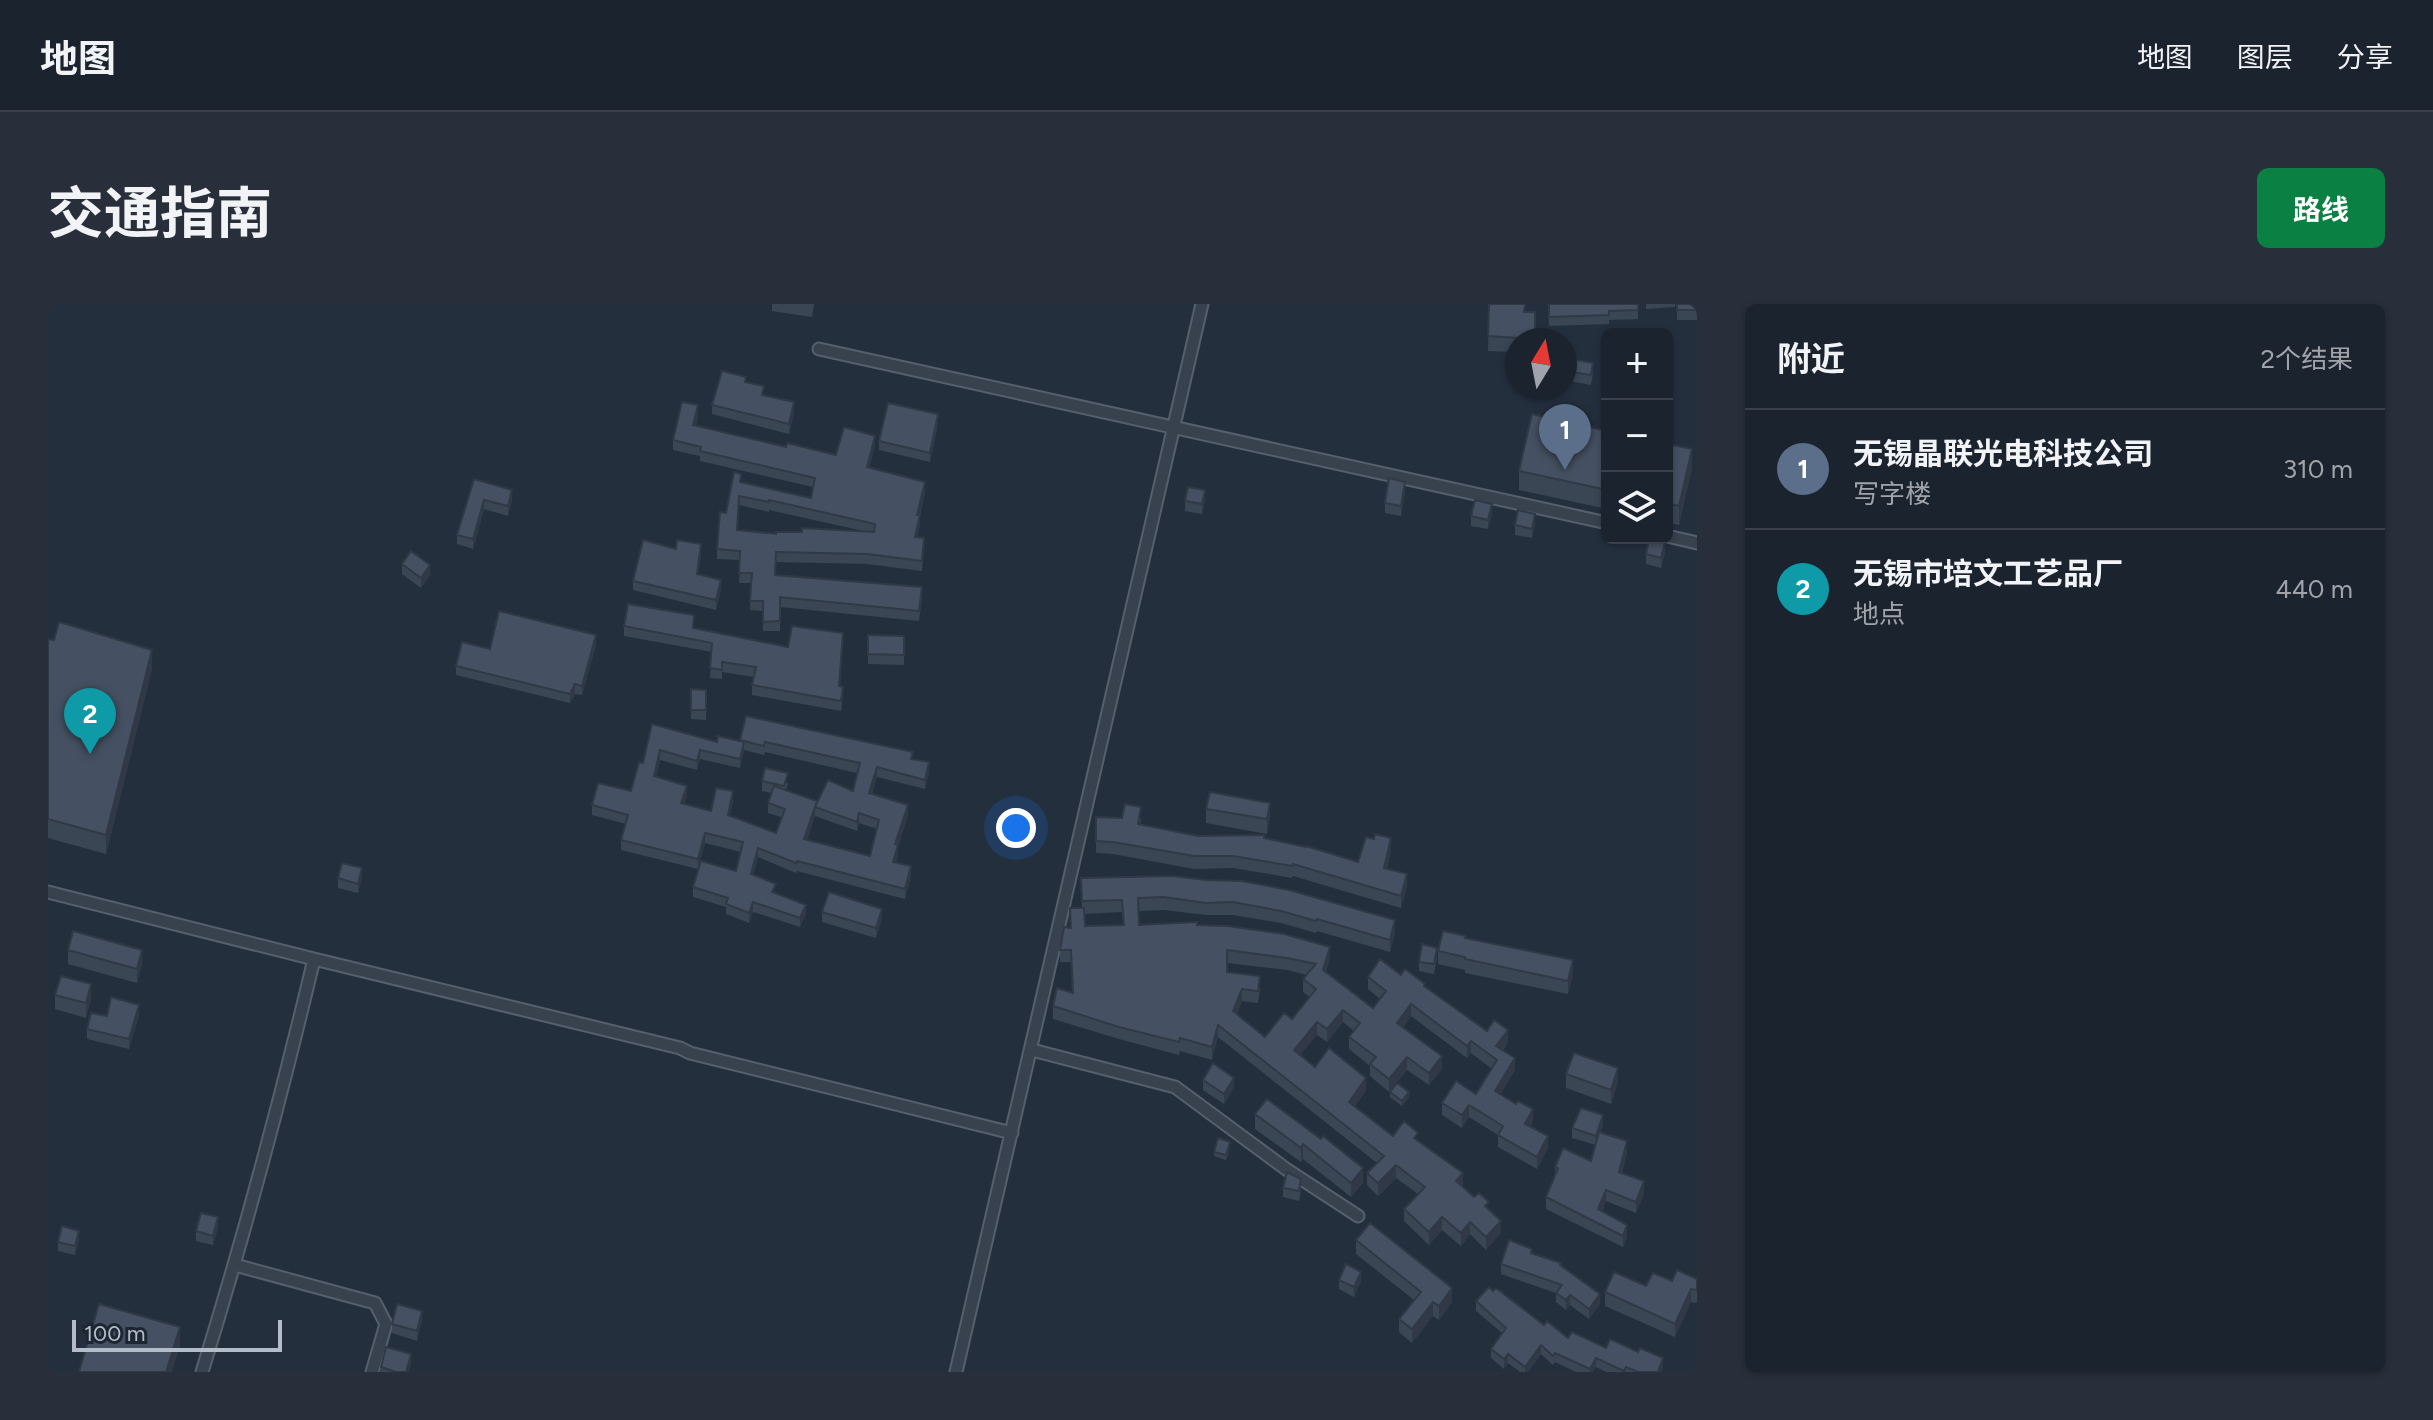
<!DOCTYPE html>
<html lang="zh">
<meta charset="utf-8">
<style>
:root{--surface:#1b232e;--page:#282f3a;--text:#f1f3f6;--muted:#a0a4aa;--line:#39404a;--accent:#0b8043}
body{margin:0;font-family:Figtree,"Noto Sans SC",sans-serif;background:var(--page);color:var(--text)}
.controls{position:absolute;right:24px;top:24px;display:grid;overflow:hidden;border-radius:12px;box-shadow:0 2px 6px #0004}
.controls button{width:72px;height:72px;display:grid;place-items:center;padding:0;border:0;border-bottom:2px solid var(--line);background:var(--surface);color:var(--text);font:40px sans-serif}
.compass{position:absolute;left:1457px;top:24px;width:72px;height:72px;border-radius:50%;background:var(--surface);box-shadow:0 2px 6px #0004;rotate:10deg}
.scale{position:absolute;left:24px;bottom:20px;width:210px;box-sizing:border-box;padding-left:8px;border:4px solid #b4bcc9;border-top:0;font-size:22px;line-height:28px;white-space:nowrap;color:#b4bcc9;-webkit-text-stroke:6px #1d2633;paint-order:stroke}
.you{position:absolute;left:968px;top:524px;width:28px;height:28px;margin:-20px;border:6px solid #fff;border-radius:50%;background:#1a73e8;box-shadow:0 0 0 12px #1a73e833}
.badge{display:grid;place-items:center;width:52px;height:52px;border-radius:50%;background:var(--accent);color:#fff;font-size:26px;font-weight:700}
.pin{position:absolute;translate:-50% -66px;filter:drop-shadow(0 2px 4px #0008)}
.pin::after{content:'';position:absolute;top:42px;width:28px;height:24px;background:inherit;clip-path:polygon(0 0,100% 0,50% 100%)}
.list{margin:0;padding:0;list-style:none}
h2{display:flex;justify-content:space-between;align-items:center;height:104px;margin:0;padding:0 32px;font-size:34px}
h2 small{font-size:26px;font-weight:400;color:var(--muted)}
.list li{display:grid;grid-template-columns:52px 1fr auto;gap:24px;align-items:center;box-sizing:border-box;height:120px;padding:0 32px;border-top:2px solid var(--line)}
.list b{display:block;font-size:30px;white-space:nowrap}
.list p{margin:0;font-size:26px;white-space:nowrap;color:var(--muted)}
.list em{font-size:26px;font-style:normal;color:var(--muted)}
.icon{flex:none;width:44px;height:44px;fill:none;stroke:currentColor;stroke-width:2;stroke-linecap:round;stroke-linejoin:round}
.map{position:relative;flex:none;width:1649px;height:1068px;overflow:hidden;border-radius:12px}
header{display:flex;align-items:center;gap:48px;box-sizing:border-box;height:112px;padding:0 40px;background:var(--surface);border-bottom:2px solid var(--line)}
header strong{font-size:38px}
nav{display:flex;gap:44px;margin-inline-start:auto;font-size:28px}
.intro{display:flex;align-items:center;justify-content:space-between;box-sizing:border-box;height:192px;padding:0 48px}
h1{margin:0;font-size:56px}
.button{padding:20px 36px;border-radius:12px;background:var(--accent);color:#fff;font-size:28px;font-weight:700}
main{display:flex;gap:48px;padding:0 48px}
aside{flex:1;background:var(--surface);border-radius:12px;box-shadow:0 2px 6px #0004}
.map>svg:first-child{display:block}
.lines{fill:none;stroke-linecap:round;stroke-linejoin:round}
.minor-casing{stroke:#565f6c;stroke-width:15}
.minor{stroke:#38414e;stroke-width:11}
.wall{fill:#3b4654;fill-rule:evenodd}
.shaded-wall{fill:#303945}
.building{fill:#455162;stroke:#303945;stroke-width:2;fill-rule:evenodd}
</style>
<header>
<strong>地图</strong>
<nav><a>地图</a><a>图层</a><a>分享</a></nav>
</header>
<div class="intro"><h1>交通指南</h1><a class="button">路线</a></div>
<main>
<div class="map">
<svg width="1649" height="1068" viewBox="0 0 1649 1068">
<rect width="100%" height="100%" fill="#242f3e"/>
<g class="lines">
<defs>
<path id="minor" d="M771,45L1559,219
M1619,232L1649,239
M0,588L266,655L632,744L642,749L964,829
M984,746L1127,783L1238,865L1310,912
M187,961L327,999L338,1020L324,1068
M154,1068C196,932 233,794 266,655
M908,1068L1154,0"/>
</defs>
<use href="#minor" class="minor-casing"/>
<use href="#minor" class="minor"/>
</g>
<path class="wall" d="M724,0H766L764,13L724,7Z
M1441,0L1477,8H1487V36H1469V48L1440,47Z
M1500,0H1590V15L1561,16V20L1501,22Z
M1598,0H1627V3L1598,5Z
M1629,0H1649V16H1629Z
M1517,54L1545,69L1543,81L1517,76Z
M698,78L716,92L746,108L741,130L664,110V101Z
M650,111L648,122L738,143L788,151L827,141L821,163L877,188L872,211V221L869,234L876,244L874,267L819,260L728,258V271L874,293L871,317L732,303V327H715V307L702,306L703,279H691L692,256L669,255V245L678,209L693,178L763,194L765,183L652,157V152L625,146V136ZM691,201L721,208V206L820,228L728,230L689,226Z
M890,120L882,158L831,146V137Z
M1559,127V205L1471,186V167Z
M1619,140L1644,164L1631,221L1619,218Z
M426,175L464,196L460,212L436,205L425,245L409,240V231Z
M1357,187L1353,212L1337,209V199Z
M1157,196L1154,210L1137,207V197Z
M1444,209L1440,225L1423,222V212Z
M1487,219L1484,234L1467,231V221Z
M628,245L653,250L650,270L673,285L668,306L585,286V277Z
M1617,248L1613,264L1598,260V250Z
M354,260L382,271L373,284L354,270Z
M576,322L646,324L740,343L795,338L792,382L795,392L793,407L704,391V381L706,373L674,368V375L662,374L664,348L576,332Z
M856,332V361L820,360V350Z
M0,335L104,365L58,550L0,534Z
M548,341L534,391L527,390L522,399L408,371V362L442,345Z
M643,385L658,386V416L643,415Z
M698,412L865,455L881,468L877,485L829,473L824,490L860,511L850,543V551L848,558L863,572L857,595L749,567L748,569L710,553L705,571L728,589L758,610L752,623L705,608L701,619L678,610V603L645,593V583L688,567L693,548L657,539L650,565L573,546V536L578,520L544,511V501L583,487L595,459L604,420L669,438L692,437ZM696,446L716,451L717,448L809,469L805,487L769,497L738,486L740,479L714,477V487L724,489L720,499V509L733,513L728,529L682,511L685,497L663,507L636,500L639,492L608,473L612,456L649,466L652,455L692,464ZM767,512L809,527L811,519L829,525L822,552L759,536Z
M1158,505L1222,513L1219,530L1158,519Z
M1048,513L1093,515L1092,520L1150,532L1216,535L1310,558L1343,546L1339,565L1359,582L1353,604L1245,572L1244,574L1185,564L1146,565L1065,550L1048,549Z
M1125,572L1347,628L1342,648L1269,627L1268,629L1233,619L1185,611H1158L1116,606L1090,607L1091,621H1149L1282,655L1278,668L1325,704L1332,695L1320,685V673L1353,671L1377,683L1439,727L1460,738L1455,746L1467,766L1452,791L1485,817L1482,823L1500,844L1489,865L1450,843V831L1421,813L1414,824L1394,811V799L1428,790L1444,765L1423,749L1419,754L1363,712L1355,724L1394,765L1381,781L1359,766L1341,788L1322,772V762L1301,745V733L1306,727L1295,718L1279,738L1269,731L1252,751L1267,763L1318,786L1307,802L1345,832L1370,837L1415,881L1414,882L1441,906L1453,929L1438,946L1422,930L1413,942L1394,926L1381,941L1356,917V905L1370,890L1348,874L1330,892L1319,881V869L1329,859L1170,733L1164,756L1132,747L1131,751L1071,735L1005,715V702L1024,688L1023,658H1012V646L1034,604L1033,574ZM1074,608L1075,621L1037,622L1036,610ZM1179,659L1239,666L1259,671L1255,675V688L1262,693L1244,715L1217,733L1189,710L1194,697L1210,699L1212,684L1179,668Z
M290,574H314L310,589L290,584Z
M774,608L834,614L828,634L774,618Z
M1418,634L1525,669L1520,690L1417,669V666L1390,660V647Z
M20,646L94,660L89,679L20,660Z
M1389,653L1386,670L1371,667V658Z
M7,691L43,694L38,714L7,705Z
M91,711L81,745L39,735V725L59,712Z
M1518,770L1570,778L1563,800L1518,784Z
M1155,776L1186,783L1176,800L1155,786Z
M1342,788L1361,793L1354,802L1342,793Z
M1207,810L1315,879L1303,893L1255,855L1253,858L1207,825Z
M1555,821L1552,828L1579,848L1574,869L1596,889L1588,909L1558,897L1554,907L1579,933L1575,943L1498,905V893L1507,872V863L1543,857L1548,841L1524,834V824Z
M1182,843L1178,856L1166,852V848Z
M1235,884L1253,885L1251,897L1235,893Z
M170,923L165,941L148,937V927Z
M31,936L27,951L10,947V938Z
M1308,936L1404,998L1391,1016L1385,1012L1364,1039L1351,1028V1015L1366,996L1308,950Z
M1484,950L1513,962L1552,1000L1541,1015L1522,1001L1518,1006L1508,998V989L1453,970V960Z
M1649,975V999L1643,998L1627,1033L1557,1002V988L1624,977Z
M1291,976L1313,977L1306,993L1291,985Z
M1428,997L1496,1021L1520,1034L1558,1044L1615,1064L1613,1068H1558L1548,1063L1545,1068H1528L1507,1058L1505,1061L1493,1050L1480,1068H1472L1460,1059L1456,1065L1443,1054V1045L1454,1029L1428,1007Z
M374,1016L369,1037L344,1029V1020Z
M363,1059L361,1068H333V1063Z"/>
<path class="shaded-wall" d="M746,98V108L741,130V120Z
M650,101V111L645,131V121Z
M890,110V120L882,158V149Z
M827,132V141L819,172V163Z
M1644,145V164L1631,221V202Z
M877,178V188L869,221V211Z
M1357,178V187L1353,212V202Z
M464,186V196L460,212V202Z
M1157,186V196L1154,210V200Z
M436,196V205L425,245V235Z
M1444,200V209L1440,225V216Z
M1487,210V219L1484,234V225Z
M872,211V221L867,243V233Z
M1617,238V248L1613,264V254Z
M382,261V271L373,284V274Z
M673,276V285L668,306V296Z
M548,331V341L534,391V382Z
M104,346V365L58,550V531Z
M527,380V390L522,399V390Z
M696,438V447L692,464V455Z
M612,446V456L606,482V472Z
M652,446V455L649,466V457Z
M881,458V468L877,485V476Z
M829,463V473L821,499V489Z
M639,482V492L633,509V499Z
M685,487V497L680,520V511Z
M1222,499V513L1219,530V515Z
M860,501V511L850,543V551L845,567L847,540Z
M767,503V512L756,545V535Z
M811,509V519L809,527V518Z
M657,529V539L650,565V555Z
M1343,534V546L1336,576V564Z
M710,544V553L703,580V570Z
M863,562V572L857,595V585Z
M314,564V574L310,589V580Z
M1359,570V582L1353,604V592Z
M705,598V608L701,619V609Z
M758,601V610L752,623V614Z
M834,605V614L828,634V624Z
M1347,616V628L1342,648V636Z
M1282,643V655L1275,678V666Z
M94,646V660L89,679V665Z
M1525,656V669L1520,690V677Z
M43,680V694L38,714V699Z
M1194,685V697L1185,720V707Z
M1363,700V712L1349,732V719Z
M91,701V711L81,745V735Z
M1295,706V718L1279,738V725Z
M1269,718V731L1246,758V746Z
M1170,721V733L1164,756V743Z
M1460,726V738L1448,754V742Z
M1423,737V749L1419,754V742Z
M1394,752V765L1381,781V769Z
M1359,753V766L1341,788V775Z
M1467,754V766L1447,800V787Z
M1570,764V778L1563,800V786Z
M1186,774V783L1176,800V790Z
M1318,774V786L1301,810V798Z
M1361,788V793L1354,802V797Z
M1421,801V813L1414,824V811Z
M1485,805V817L1477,833V820Z
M1555,811V821L1548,841V832Z
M1500,832V844L1489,865V853Z
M1579,837V848L1571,879V868Z
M1255,840V855L1253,858V844Z
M1348,861V874L1330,892V879Z
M1315,864V879L1303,893V879Z
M1415,869V881L1408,889V877Z
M1596,877V889L1588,909V898Z
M1558,886V897L1550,917V905Z
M170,913V923L165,941V932Z
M1394,913V926L1381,941V928Z
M1453,917V929L1438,946V933Z
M1422,918V930L1413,942V929Z
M1579,921V933L1575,943V932Z
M31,927V936L27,951V942Z
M1313,968V977L1306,993V983Z
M1404,984V998L1391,1016V1002Z
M1643,985V998L1627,1033V1020Z
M1552,990V1000L1541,1015V1005Z
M1522,991V1001L1518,1006V996Z
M1385,998V1012L1364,1039V1025Z
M374,1007V1016L369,1037V1027Z
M132,1023V1042L124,1068H118Z
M1493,1041V1050L1480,1068H1477V1063Z
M363,1050V1059L361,1068H358Z
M1460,1050V1059L1456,1065V1055Z
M1548,1054V1063L1545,1068H1542Z
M1615,1054V1064L1613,1068H1610Z"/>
<path class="building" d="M1441,0H1477L1476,8H1487V35L1440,32Z
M1501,0H1590V6L1561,7V11L1501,13Z
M1629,0H1649V6H1629Z
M1517,54L1545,59L1543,71L1517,67Z
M674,67L698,73L697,78L716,82L714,91L746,98L741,120L664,101Z
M634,98L650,101L645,121L738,143L739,139L788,151L796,123L827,132L819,163L877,178L869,211H872L867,233L876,234L874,257L819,250L728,248L727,271L874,283L871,307L732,293V317L715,318V297H702L704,269H691L692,247L669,245L672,208L678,209L686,168L693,170L692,178L763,194L767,174L652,147L653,143L625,136ZM691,192L721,198V196L827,220L826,228L754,224V228H728V230L689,226Z
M840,99L890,110L882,149L831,137Z
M1484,110L1559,127V186L1471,167Z
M1619,140L1644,145L1631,202L1619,199Z
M1341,174L1357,178L1353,202L1337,199Z
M426,175L464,186L460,202L436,196L425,235L409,231Z
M1140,183L1157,186L1154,200L1137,197Z
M1427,196L1444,200L1440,216L1423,212Z
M1470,206L1487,210L1484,225L1467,221Z
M1601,234L1617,238L1613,254L1598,250Z
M595,236L628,245L629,236L653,240L649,270L673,276L668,296L585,277Z
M363,247L382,261L373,274L354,260Z
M580,300L646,311L645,324L740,343L744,322L795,329L791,382L795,383L793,397L704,381L708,363L674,358V366L662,364L664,339L576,322Z
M451,307L548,331L534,382L527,380L522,390L408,362L414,338L442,345Z
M11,318L104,346L58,531L0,515V335L6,336Z
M820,331L856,332V351L820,350Z
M643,385L658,386V406H643Z
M698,412L865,448L863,455L881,458L877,476L829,463L821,489L860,501L847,540L850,541L845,558L863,562L857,585L749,557L748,559L710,544L703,570L728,580L724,588L758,601L752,614L705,598L701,609L678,600L680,594L645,583L653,557L688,567L695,538L657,529L650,555L573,536L580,511L544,501L550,479L583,487L591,458L595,459L604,420L669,438L670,432L696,438L692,455L652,446L649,457L612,446L606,472L639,482L633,499L663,507L668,484L685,487L680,511L728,529L737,505L720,499L726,482L769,497L756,535L822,552L831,516L811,509L809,518L767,503L780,476L805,487L812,459L717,438L716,442L692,436Z
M717,464L740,469L736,482L714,477Z
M1162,488L1222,499L1219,515L1158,505Z
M1077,500L1093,503L1090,520L1150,532L1216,531V534L1258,543V542L1310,558L1318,533L1326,535L1327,530L1343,534L1336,564L1359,570L1353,592L1245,560L1244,562L1185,552H1146L1065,538L1048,537V513L1074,514Z
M294,559L314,564L310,580L290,574Z
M1125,572L1158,576L1194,577L1241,586L1347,616L1342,636L1269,615L1268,617L1233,607L1185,598L1158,599L1116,593L1090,594L1091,621L1149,618V621L1180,622L1236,630L1282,643L1275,666L1325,704L1338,687L1320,673L1332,655L1353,671L1357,665L1377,680L1376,682L1439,727L1446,716L1460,726L1448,742L1467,754L1447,787L1468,800L1470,797L1485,805L1477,820L1500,832L1489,853L1450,831L1455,822L1421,801L1414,811L1394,799L1408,777L1428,790L1449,756L1423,737L1419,742L1363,700L1349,719L1394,752L1381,769L1359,753L1341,775L1322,760L1328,753L1301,733L1312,719L1295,706L1279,725L1269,718L1246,746L1267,763L1281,744L1318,774L1301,798L1345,832L1356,817L1370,829L1366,834L1415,869L1408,877L1426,893L1431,889L1441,898L1437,902L1453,917L1438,933L1422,918L1413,929L1394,913L1381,928L1356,905L1377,883L1348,861L1330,879L1319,869L1336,852L1170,721L1164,743L1132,734L1131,738L1071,723L1005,702L1009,684L1025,689L1023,646H1012L1016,623L1023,624L1022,604H1036L1037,622L1076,621L1074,596L1034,597L1033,574ZM1179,646L1239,654L1268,660L1255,675L1268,685L1244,715L1236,709L1217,733L1185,707L1194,685L1210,687L1212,672L1179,668Z
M781,588L834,605L828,624L774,608Z
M25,627L94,646L89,665L20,646Z
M1395,627L1418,632L1417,634L1525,656L1520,677L1417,655V653L1390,647Z
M1374,640L1389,644L1386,660L1371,658Z
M13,672L43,680L38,699L7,691Z
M63,693L91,701L81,735L39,725L43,709L59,712Z
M1526,749L1570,764L1563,786L1518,770Z
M1165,759L1186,774L1176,790L1155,776Z
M1349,779L1361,788L1354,797L1342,788Z
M1219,795L1273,835L1275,832L1315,864L1303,879L1255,840L1253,844L1207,810Z
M1533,804L1555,811L1548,832L1524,824Z
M1551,828L1579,837L1571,868L1596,877L1588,898L1558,886L1550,905L1579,921L1575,932L1498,893L1510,864L1507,863L1515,844L1543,857Z
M1170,834L1182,838L1178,851L1166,848Z
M1239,868L1253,875L1251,887L1235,884Z
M153,909L170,913L165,932L148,927Z
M1322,919L1404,984L1391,1002L1385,998L1364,1025L1351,1015L1373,988L1308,936Z
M14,922L31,927L27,942L10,938Z
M1461,936L1484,945L1483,949L1513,959L1512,961L1552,990L1541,1005L1522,991L1518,996L1508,989L1514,981L1453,960Z
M1298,960L1313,968L1306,983L1291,976Z
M1629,966L1649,975V986L1643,985L1627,1020L1557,988L1566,968L1598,982L1605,969L1624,977Z
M1441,983L1445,987L1448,984L1496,1021L1499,1017L1520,1034L1524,1028L1558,1044L1562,1035L1590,1048L1592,1044L1615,1054L1610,1068H1590L1578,1063L1576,1067L1548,1054L1542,1065L1507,1049L1505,1052L1493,1041L1477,1063L1460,1050L1456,1055L1443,1045L1458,1024L1428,997Z
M51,1000L132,1023L118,1068H31Z
M349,1000L374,1007L369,1027L344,1020Z
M338,1043L363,1050L358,1068H348L333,1063Z"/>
</svg>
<div class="controls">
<button>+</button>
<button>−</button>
<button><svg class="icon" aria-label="layers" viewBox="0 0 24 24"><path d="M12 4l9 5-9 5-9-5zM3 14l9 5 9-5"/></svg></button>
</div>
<svg class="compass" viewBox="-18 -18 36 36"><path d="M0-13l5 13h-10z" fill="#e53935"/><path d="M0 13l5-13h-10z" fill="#a0a4aa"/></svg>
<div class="scale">100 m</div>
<div class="you"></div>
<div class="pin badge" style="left:1517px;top:166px;background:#5c6f8a">1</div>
<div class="pin badge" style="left:42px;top:450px;background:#0f9aa8">2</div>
</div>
<aside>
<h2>附近<small>2个结果</small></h2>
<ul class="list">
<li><span class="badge" style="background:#5c6f8a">1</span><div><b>无锡晶联光电科技公司</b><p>写字楼</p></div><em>310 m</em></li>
<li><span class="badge" style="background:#0f9aa8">2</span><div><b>无锡市培文工艺品厂</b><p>地点</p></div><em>440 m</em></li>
</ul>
</aside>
</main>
